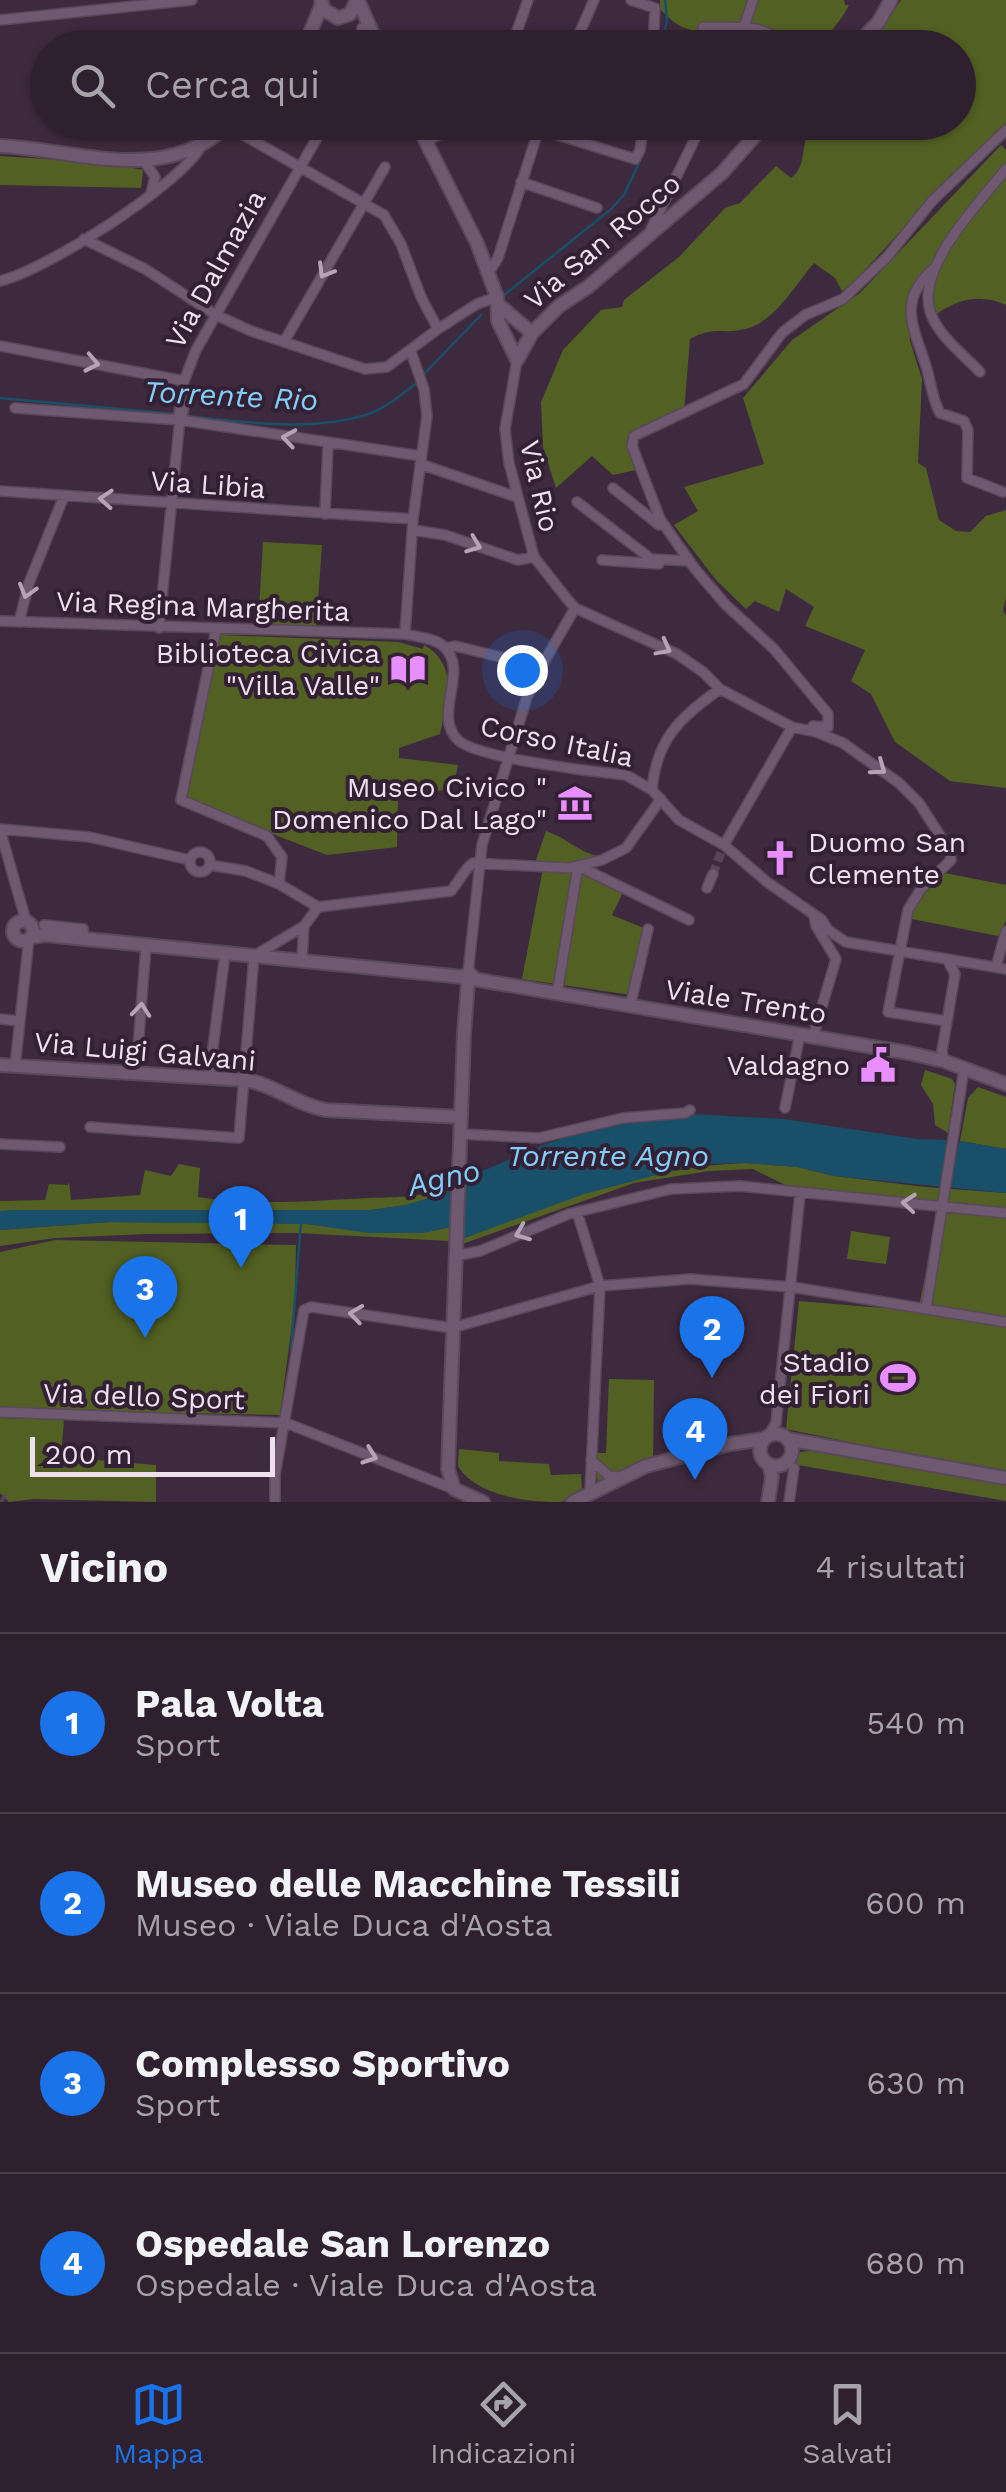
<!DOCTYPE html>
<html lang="it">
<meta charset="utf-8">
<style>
:root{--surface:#2e202e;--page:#3a2d3a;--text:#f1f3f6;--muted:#a7a3aa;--line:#493e4a;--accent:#1a73e8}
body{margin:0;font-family:"Work Sans",sans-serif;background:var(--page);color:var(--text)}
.scale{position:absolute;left:30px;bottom:25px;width:245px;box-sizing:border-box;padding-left:10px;border:5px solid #eee1ee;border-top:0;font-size:28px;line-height:35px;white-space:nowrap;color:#eee1ee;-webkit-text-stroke:8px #332034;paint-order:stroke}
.you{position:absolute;left:522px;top:670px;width:35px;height:35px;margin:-25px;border:8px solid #fff;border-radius:50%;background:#1a73e8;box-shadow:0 0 0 15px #1a73e833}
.badge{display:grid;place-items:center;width:65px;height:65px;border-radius:50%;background:var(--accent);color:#fff;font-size:32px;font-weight:700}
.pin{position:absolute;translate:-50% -82px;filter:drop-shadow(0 2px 5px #0008)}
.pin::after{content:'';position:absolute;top:52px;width:35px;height:30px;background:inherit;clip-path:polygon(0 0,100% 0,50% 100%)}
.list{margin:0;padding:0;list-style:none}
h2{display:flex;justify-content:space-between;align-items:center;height:130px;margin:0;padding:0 40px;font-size:42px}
h2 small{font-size:32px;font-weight:400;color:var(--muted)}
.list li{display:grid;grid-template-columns:65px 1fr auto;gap:30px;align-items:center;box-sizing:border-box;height:180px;padding:0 40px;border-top:2px solid var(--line)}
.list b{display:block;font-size:38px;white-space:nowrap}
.list p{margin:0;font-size:32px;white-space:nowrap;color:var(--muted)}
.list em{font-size:32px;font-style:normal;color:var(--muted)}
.icon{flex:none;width:55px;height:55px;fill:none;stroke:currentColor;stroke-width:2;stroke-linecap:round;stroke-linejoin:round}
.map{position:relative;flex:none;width:1006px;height:1502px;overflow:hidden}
.search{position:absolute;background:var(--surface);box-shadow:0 2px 8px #0004;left:30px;right:30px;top:30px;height:110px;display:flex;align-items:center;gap:25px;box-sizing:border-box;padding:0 35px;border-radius:55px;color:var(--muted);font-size:38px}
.sheet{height:850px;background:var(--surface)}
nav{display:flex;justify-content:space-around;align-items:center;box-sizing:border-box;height:140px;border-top:2px solid var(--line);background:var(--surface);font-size:28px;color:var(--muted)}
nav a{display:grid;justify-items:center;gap:5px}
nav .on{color:var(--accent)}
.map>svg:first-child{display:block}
.green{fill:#536023}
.water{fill:#194f68}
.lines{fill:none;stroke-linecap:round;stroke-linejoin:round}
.stream{stroke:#194f68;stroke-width:2.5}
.street-tunnel{stroke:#584558;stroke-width:9;stroke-dasharray:9 4.5;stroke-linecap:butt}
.primary-tunnel{stroke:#584558;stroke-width:15;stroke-dasharray:15 8;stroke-linecap:butt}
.street-casing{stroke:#594859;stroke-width:12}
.secondary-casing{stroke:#594859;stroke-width:16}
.street{stroke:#6f5970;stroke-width:9}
.secondary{stroke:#6f5970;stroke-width:12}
.oneway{stroke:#b5a4b5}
.labels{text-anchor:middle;stroke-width:8;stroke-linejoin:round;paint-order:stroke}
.street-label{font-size:28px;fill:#eee1ee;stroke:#332034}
.poi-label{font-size:28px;fill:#eee1ee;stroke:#332034;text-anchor:end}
.water-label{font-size:30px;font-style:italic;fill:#83cef7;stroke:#332034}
</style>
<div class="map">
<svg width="1006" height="1502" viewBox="0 0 1006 1502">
<rect width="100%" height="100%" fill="#3e2a3e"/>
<path class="green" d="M660,0H844L845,5H849C841,21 823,45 805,47C784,51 772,34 753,31C715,26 691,45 660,9Z
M901,0H1006V124L953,174L852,284L842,291L835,278L814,263C796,284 774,323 745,329C721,335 716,325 690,339L684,412L636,435L632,455L636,470L613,475L592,456L556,488L543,447L541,402L563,350L601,310L622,307L624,300L679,257L725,208L740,203L776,166L791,178C811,164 796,135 819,122H958V48L882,47L875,37Z
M1001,145L1006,150V305C981,293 957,299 935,315L925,310L926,279L908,317L910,341L922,379L918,463L926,468L939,520L956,531L970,532L986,516L1006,510V598L1003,610L1006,616V788L950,781L895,742L871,694L851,681L865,650L805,626L814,607L786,589L779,612L755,601L746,609L716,580L674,525L698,511L684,487L764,464L743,398L792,340L860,293Z
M0,156L105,163L143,170L141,188L0,185Z
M263,542L322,545L316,627L258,625Z
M220,635L398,642L423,649L424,645C459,665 447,700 440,734L399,748V758L458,765L453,788L398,799L397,847L327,855L185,800Z
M546,831C565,837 581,853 597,856V863L586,866L624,890L612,915L646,929L631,995L522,979L544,863L536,860Z
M945,873L1006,885V921L998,936L907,918L922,893Z
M925,1070L952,1079L955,1084L948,1133L935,1125L933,1104L921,1085Z
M978,1087L1006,1097V1149L960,1141L968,1098Z
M746,1163L798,1167L834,1176L925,1187L1006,1193V1501L792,1464L800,1452L823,1450L996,1472L786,1429L799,1301L918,1311L939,1208L802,1193L753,1169L709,1171L634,1183L462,1244V1239C553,1203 647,1166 746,1163Z
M179,1164L200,1168L198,1197C258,1206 309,1201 369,1198C401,1197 422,1198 453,1184L452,1191L407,1205L371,1210L0,1211V1201L45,1200L49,1184L68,1185L69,1182L71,1200L140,1195L145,1170L171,1176Z
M109,1222C174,1223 239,1221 303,1224C357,1225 395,1241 450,1227L449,1241L298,1233L147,1234L55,1238L0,1246V1230Z
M851,1231L890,1237L886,1264L847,1259Z
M55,1240L296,1245L295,1301L280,1415L185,1413L166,1416L0,1410V1252Z
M609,1379L654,1380L653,1466L598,1486L595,1453H606Z
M0,1418L64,1420L61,1457L156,1465V1502L34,1499L9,1502L0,1493Z
M459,1449L499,1453V1461L549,1464L551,1475L581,1474L582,1491C575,1495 567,1501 560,1502C527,1502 476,1496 458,1466Z"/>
<path class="water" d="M691,1114L784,1119L917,1139L946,1140V1183L960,1141L1006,1149V1193L834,1176L798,1167L746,1163L698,1164L584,1194L462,1239L464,1179L543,1145L601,1126Z
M452,1191L450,1227L424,1233H368L306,1224L109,1222L0,1230V1211L12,1210H371L406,1205Z"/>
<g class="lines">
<path class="stream" d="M660,48L667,21L665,0
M504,295L610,210L624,195L643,154
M423,375L481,315
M0,398L174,414
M187,416C245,422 309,432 366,415C385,409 402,394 418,382
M291,1350L301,1222
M271,1501L272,1469"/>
<path class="street-tunnel" d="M713,874L724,845"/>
<path class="primary-tunnel" d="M0,1500L3,1502"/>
<defs>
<path id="street" d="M631,0L655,8L653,48
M0,20L192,0
M703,27C735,29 763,20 787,48
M362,28L363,48
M511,48L528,0
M573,48L594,0
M737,48L753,0
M516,122L635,159L640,150L644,122
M240,133L384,215L401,244L421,297L438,329
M425,141L469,122
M144,161L155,177L151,193
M521,182L597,208
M651,229L703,122
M84,239L145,269L216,315L251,331L365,369L387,367L438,329L477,304L497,297
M932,270C897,302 914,328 926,366C931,382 932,399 940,413L964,421L968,430L967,478L1003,492
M489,272L498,258L541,122
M0,281C46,270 176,187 200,148
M285,340L385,167
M0,346L184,381
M517,360L505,429L509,463L534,557L568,600L575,608L677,654L703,672L720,689L792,727L816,732L843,743L899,783L919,803L950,851L951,860L921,889L908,910L888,1012L946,1021
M980,372C963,354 937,335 930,311C916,267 980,202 1006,169
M182,407L184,381L196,350L326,122
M15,408L180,420L421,456
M420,464L517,497
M613,488L659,525L663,524
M0,491L413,519
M577,502L651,559L689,561
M325,514L328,444
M413,530L445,535L518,560L534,557
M602,560L659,564
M0,621L405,634C417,637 433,638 442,645C472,669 431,714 458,740C476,758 595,772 626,775L652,790L679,820L724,845L767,882L822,920L828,930L846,942L1006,969
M19,622L29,583L64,496
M159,628L180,418
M405,634L413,519L427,416L424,389L411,352
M446,648L455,646L541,667
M813,726L828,727V714L774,649L726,605L695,569L660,519L632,446L634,436L744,384L782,333L805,315L843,299L887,257L932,201L1006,130
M652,790C656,740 680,717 720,689
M0,829L89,837L190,860
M0,830L26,921
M724,845L792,727
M190 862a10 10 0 1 1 20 0a10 10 0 1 1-20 0Z
M216,866L246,871L279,884L282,857L267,836L181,800L216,630
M578,866L689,920
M279,884L318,907
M707,888L713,874
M318,907L451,891C459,882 464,869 473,863L569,868L602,860L626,848L661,799
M44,925L83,929L84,939
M302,959L304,926
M996,967L1006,931
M468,973L482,845L527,697L541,667L575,608
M557,994L578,866
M630,1007L648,929
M0,1019L19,1021
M813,1037L836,959L816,926L814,915
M944,1061L942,1051L955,974L948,961
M15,1066L29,939
M136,1073L146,946
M209,1078L225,954
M785,1108L800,1034
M90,1127L239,1138L254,956L304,926L318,907
M460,1134L539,1138L623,1118L685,1113L690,1110
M0,1144L60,1147
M577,1212L600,1286L590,1493
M455,1256L480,1251L569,1214L671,1189L740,1186L1006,1213
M926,1309L964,1069
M0,1412L286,1423L454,1489
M768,1436L776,1423L800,1194
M591,1460L609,1476L620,1477
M275,1502V1475L302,1321L304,1310L311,1307L452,1328L600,1286L690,1279L792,1287L1006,1322
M789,1502L794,1468"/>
<path id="secondary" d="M321,0L324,10L338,18L350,14L357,0
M358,0L379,48
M304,48L321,6
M853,48L878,23L891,0
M416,122L477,243L497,297L498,321L517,360
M0,146C82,150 164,187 232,122
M499,305L532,333
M517,360L532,333L559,306L588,287L722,173L767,122
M180,418L182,407
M13 931a10 10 0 1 1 20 0a10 10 0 1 1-20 0Z
M31,937L46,935L463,977
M473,979L909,1053L944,1061L1006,1084
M468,983L463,977L469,973L474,978L468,983L464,1034L448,1469L454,1489L483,1502
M0,1065L246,1080C275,1085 297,1105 326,1110L460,1117
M760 1450a16 16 0 1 1 32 0a16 16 0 1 1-32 0Z
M787,1439L1006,1478
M573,1502L646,1466L730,1444L764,1439
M768,1502L772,1477L769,1464"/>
</defs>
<use href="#street" class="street-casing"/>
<use href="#secondary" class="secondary-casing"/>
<use href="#street" class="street"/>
<use href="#secondary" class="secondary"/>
</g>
<defs><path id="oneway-chevron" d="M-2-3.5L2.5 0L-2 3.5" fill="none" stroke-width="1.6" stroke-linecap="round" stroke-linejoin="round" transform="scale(2.5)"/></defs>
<g class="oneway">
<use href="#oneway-chevron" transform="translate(325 271) rotate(121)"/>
<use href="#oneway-chevron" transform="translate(92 363) rotate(11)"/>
<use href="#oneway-chevron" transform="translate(289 438) rotate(-171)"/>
<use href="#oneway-chevron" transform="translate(106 499) rotate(-176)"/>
<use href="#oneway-chevron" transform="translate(474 545) rotate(21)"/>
<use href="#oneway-chevron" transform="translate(27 591) rotate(106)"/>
<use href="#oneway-chevron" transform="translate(664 648) rotate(28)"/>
<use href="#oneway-chevron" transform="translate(879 768) rotate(36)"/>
<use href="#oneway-chevron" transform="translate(141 1010) rotate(-85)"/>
<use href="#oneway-chevron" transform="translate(909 1203) rotate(-175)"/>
<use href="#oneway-chevron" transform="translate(522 1233) rotate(158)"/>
<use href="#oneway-chevron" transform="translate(356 1314) rotate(-172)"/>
<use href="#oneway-chevron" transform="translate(370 1456) rotate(20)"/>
</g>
<defs>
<symbol id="library-bare" viewBox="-9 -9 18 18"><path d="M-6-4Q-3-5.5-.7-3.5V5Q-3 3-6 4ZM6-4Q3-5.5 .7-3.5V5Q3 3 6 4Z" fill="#e88eff" stroke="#332034" stroke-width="2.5" paint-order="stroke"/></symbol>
<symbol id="museum-bare" viewBox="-9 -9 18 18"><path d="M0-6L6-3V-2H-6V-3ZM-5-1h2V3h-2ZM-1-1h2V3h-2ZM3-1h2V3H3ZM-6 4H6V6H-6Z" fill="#e88eff" stroke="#332034" stroke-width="2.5" paint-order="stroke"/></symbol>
<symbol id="church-bare" viewBox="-9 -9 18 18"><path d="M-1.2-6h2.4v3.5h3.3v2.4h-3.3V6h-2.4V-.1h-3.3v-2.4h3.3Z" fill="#e88eff" stroke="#332034" stroke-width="2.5" paint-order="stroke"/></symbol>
<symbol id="civic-bare" viewBox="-9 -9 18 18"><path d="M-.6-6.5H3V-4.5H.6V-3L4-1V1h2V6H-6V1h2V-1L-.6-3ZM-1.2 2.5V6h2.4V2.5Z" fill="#e88eff" stroke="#332034" stroke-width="2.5" paint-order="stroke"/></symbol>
<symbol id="stadium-bare" viewBox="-9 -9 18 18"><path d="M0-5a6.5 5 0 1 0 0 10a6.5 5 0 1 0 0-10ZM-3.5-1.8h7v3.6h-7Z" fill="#e88eff" stroke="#332034" stroke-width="2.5" paint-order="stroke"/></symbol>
</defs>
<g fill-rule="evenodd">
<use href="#library-bare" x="383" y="644" width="50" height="50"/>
<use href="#museum-bare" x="550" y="778" width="50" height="50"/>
<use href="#church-bare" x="755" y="833" width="50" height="50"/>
<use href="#civic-bare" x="853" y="1040" width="50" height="50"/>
<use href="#stadium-bare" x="873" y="1353" width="50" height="50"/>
</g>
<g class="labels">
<g class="street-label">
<text transform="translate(602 241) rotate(-40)" y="10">Via San Rocco</text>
<text transform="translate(215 269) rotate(-61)" y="10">Via Dalmazia</text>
<text transform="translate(208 484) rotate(4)" y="10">Via Libia</text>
<text transform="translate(540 486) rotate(77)" y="10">Via Rio</text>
<text transform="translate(203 606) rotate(2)" y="10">Via Regina Margherita</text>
<text transform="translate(557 741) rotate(12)" y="10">Corso Italia</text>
<text transform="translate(746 1001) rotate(9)" y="10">Viale Trento</text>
<text transform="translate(145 1051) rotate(5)" y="10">Via Luigi Galvani</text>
<text transform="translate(144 1396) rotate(2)" y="10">Via dello Sport</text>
</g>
<g class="poi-label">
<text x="380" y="663">Biblioteca Civica<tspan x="380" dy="32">"Villa Valle"</tspan></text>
<text x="547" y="797">Museo Civico "<tspan x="547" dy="32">Domenico Dal Lago"</tspan></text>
<text x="808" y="852" text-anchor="start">Duomo San<tspan x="808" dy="32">Clemente</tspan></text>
<text x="850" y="1075">Valdagno</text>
<text x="870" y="1372">Stadio<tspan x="870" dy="32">dei Fiori</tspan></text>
</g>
<g class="water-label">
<text transform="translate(231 396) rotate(3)" y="10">Torrente Rio</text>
<text x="608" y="1166">Torrente Agno</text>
<text transform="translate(444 1178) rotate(-13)" y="10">Agno</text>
</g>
</g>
</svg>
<div class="scale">200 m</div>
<div class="you"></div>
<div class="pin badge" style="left:241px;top:1268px">1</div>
<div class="pin badge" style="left:712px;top:1378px">2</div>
<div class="pin badge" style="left:145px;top:1338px">3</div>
<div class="pin badge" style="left:695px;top:1480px">4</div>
<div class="search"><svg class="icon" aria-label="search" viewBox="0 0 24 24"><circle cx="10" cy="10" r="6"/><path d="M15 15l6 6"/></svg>Cerca qui</div>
</div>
<section class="sheet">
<h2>Vicino<small>4 risultati</small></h2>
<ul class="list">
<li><span class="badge">1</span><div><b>Pala Volta</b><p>Sport</p></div><em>540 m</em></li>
<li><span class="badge">2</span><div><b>Museo delle Macchine Tessili</b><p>Museo · Viale Duca d'Aosta</p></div><em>600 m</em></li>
<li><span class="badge">3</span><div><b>Complesso Sportivo</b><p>Sport</p></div><em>630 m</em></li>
<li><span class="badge">4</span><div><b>Ospedale San Lorenzo</b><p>Ospedale · Viale Duca d'Aosta</p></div><em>680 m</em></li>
</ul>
</section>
<nav>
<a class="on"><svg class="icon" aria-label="map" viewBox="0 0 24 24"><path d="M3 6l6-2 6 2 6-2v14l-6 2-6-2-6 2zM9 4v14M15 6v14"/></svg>Mappa</a>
<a><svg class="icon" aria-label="directions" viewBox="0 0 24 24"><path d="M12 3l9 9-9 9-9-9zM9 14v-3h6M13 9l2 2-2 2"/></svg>Indicazioni</a>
<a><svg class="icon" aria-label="saved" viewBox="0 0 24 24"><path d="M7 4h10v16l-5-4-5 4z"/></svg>Salvati</a>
</nav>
